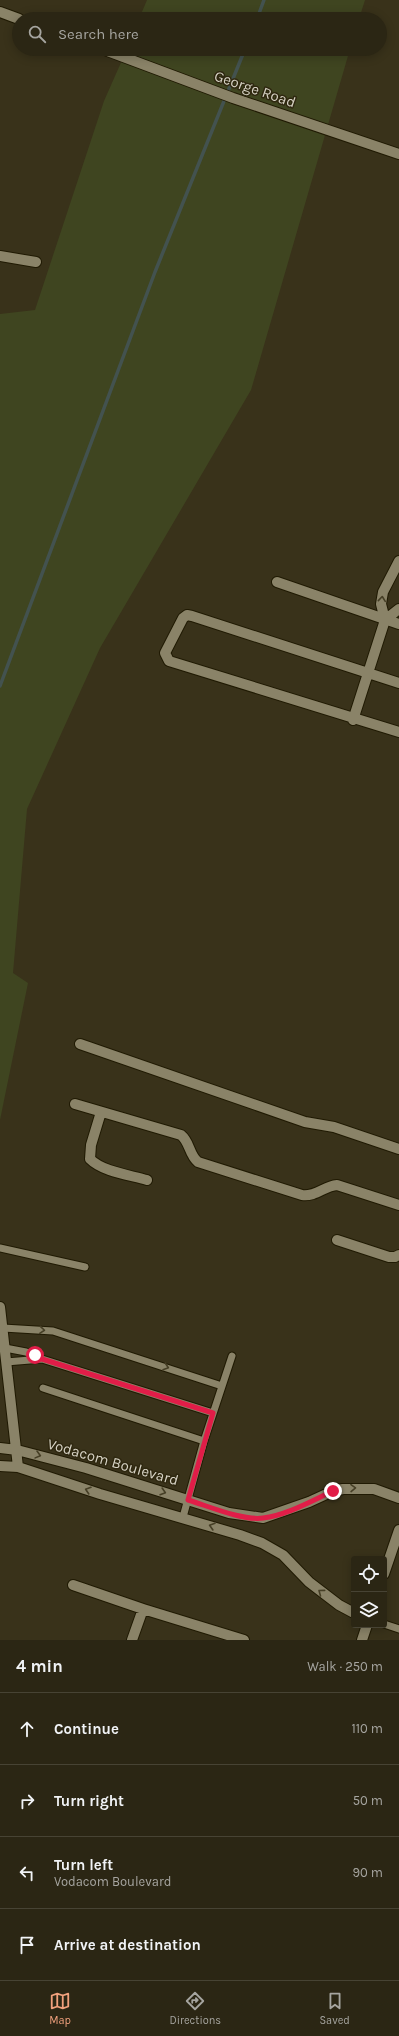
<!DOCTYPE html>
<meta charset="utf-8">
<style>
:root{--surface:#2b2614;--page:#332e1d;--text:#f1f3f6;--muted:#a6a5a0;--line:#474334;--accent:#f1a17d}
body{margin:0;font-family:Karla,sans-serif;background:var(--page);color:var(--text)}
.controls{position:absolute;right:12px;bottom:12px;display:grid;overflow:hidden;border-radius:4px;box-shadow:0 2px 10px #0003}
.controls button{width:36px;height:36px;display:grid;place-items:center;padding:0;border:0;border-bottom:1px solid var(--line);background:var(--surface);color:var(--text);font:20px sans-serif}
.stop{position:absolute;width:12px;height:12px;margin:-9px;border:3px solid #e11d48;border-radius:50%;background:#fff}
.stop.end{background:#e11d48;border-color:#fff;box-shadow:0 1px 4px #0008}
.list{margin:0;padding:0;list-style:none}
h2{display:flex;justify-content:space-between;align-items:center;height:52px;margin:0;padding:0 16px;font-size:17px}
h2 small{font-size:13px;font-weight:400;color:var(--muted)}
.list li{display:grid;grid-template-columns:26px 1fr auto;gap:12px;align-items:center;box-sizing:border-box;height:72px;padding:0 16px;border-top:1px solid var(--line)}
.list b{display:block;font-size:15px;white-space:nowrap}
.list p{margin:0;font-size:13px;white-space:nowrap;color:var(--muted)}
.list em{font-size:13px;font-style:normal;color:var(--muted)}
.icon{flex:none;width:22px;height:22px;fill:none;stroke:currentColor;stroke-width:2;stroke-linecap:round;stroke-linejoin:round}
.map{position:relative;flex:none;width:399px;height:1640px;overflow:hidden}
.search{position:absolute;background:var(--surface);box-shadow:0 2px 10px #0003;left:12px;right:12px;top:12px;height:44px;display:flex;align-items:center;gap:10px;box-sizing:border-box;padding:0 14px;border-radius:22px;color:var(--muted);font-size:15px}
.sheet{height:340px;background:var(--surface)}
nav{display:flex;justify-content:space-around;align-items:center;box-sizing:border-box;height:56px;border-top:1px solid var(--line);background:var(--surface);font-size:11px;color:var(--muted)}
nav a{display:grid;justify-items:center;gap:2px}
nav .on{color:var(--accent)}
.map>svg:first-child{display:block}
.green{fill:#3f4520}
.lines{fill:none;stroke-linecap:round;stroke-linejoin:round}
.stream{stroke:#43524f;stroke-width:3.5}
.service-casing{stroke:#201a03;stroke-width:9}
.minor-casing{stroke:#201a03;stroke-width:12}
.tertiary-casing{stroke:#201a03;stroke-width:12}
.service{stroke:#8a8368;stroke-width:7}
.minor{stroke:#8a8368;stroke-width:10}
.tertiary{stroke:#8a8368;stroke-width:10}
.oneway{stroke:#463f26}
.route{stroke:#e11d48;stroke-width:5}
.labels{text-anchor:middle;stroke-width:3;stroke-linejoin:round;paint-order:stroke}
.street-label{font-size:15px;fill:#d7d3c5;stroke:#2f2810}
</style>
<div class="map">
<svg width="399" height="1640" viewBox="0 0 399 1640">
<rect width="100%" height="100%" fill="#39321a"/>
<path class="green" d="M147,0H365L359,19H139Z
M127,49H350L251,390L100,648L27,809L13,973L28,983L0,1120V314L35,310L104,101Z"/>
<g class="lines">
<path class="stream" d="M257,19L264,0
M0,686L155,272L245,49"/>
<defs>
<path id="service" d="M0,1248L85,1267
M3,1328L53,1331L222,1386
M5,1348L26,1352L42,1359
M6,1362L42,1359L213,1413
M43,1388L204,1441
M183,1517L204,1441L232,1356
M384,1624L399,1629"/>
<path id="minor" d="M0,12L19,19
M102,49L233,98L399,154
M0,256L36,262
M399,561L383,592L381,604L385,620L399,609
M277,582L399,624
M399,683L192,616L187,615L183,618L165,653L169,661L399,732
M353,720L385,620
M80,1044L305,1122L334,1127L399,1149
M75,1104L181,1135C190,1142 189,1155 198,1162L302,1195C316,1197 324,1186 337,1185L399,1205
M101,1112L91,1145L90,1159C103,1172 130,1175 147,1180
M337,1240L389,1257H395L399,1255
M0,1307L18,1467
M0,1448L17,1450L86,1468L229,1513L263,1518L309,1502L333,1491L343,1489H374L399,1498
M0,1466L18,1467L100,1494L240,1535L262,1543L283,1555L309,1582L339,1605L354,1613
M73,1585L143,1609L244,1640
M132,1640L143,1609"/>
<path id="tertiary" d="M384,1574L399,1530
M362,1640L367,1625"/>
</defs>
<use href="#service" class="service-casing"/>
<use href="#minor" class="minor-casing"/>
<use href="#tertiary" class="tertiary-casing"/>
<use href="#service" class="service"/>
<use href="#minor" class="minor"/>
<use href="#tertiary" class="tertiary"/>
</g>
<defs><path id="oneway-chevron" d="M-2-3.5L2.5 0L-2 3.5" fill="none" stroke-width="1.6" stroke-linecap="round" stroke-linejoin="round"/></defs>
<g class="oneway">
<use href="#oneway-chevron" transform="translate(382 599) rotate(-84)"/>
<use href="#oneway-chevron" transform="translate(42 1330) rotate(5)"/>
<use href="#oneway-chevron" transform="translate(166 1367) rotate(18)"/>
<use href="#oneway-chevron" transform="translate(38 1455) rotate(15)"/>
<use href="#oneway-chevron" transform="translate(353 1488) rotate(-1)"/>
<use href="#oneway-chevron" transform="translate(88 1490) rotate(-162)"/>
<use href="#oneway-chevron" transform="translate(163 1492) rotate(17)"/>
<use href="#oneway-chevron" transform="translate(212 1526) rotate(-163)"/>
<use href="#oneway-chevron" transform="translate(321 1592) rotate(-143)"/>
</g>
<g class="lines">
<path class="route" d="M35,1355L42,1359L213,1413L188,1500C208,1506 243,1521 263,1518C287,1515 311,1501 333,1491"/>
</g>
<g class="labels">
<g class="street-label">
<text transform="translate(255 89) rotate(19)" y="5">George Road</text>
<text transform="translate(113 1462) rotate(16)" y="5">Vodacom Boulevard</text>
</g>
</g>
</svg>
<div class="controls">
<button><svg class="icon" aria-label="locate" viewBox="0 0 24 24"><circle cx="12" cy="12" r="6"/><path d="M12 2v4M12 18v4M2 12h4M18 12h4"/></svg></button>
<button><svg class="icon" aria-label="layers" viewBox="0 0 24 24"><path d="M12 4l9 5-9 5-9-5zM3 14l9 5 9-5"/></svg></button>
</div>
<div class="stop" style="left:35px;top:1355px"></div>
<div class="stop end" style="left:333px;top:1491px"></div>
<div class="search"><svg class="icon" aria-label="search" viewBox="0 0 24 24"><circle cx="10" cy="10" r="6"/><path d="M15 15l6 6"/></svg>Search here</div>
</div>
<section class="sheet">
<h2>4 min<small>Walk · 250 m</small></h2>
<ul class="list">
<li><svg class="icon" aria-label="ahead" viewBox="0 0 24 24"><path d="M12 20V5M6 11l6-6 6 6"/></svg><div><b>Continue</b></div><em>110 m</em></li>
<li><svg class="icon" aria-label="right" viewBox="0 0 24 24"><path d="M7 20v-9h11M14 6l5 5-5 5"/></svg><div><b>Turn right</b></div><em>50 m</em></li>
<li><svg class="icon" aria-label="left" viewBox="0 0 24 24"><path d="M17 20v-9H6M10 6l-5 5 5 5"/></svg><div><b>Turn left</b><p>Vodacom Boulevard</p></div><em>90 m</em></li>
<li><svg class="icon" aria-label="arrive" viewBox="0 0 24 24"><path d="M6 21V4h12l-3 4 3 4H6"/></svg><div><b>Arrive at destination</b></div></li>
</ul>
</section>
<nav>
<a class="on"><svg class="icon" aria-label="map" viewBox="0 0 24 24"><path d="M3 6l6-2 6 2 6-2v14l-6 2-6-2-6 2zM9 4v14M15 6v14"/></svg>Map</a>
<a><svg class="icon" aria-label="directions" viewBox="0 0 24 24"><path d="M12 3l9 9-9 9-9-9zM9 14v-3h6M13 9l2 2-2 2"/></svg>Directions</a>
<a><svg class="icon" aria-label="saved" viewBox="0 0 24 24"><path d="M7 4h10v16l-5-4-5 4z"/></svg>Saved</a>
</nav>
